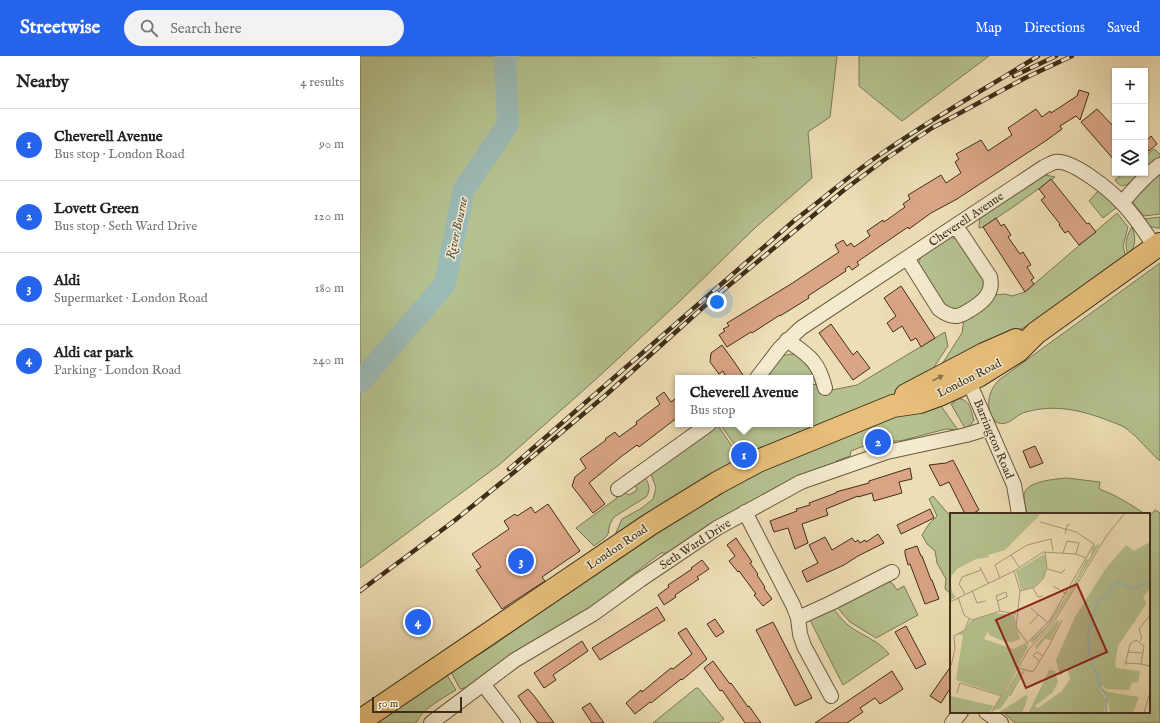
<!DOCTYPE html>
<meta charset="utf-8">
<style>
:root{--surface:#fff;--page:#f2f2f2;--text:#202124;--muted:#757577;--line:#e0e0e0;--accent:#2563eb}
body{margin:0;font-family:"IM FELL English",serif;background:var(--page);color:var(--text)}
.controls{position:absolute;right:12px;top:12px;display:grid;overflow:hidden;border-radius:0px;box-shadow:0 1px 3px #0004}
.controls button{width:36px;height:36px;display:grid;place-items:center;padding:0;border:0;border-bottom:1px solid var(--line);background:var(--surface);color:var(--text);font:20px sans-serif}
.scale{position:absolute;left:12px;bottom:10px;width:90px;box-sizing:border-box;padding-left:4px;border:2px solid #3f2e18;border-top:0;font-size:11px;line-height:14px;white-space:nowrap;color:#3f2e18;-webkit-text-stroke:3px #f4eacf;paint-order:stroke}
.you{position:absolute;left:357px;top:246px;width:14px;height:14px;margin:-10px;border:3px solid #fff;border-radius:50%;background:#1a73e8;box-shadow:0 0 0 6px #1a73e833}
.badge{display:grid;place-items:center;width:26px;height:26px;border-radius:50%;background:var(--accent);color:#fff;font-size:13px;font-weight:700}
.pin{position:absolute;translate:-50% -50%;border:2px solid #fff;box-shadow:0 1px 4px #0006}
.popup{position:absolute;left:315px;top:319px;width:138px;height:52px;box-sizing:border-box;display:grid;place-content:center;border-radius:0px;background:var(--surface);filter:drop-shadow(0 1px 3px #0005);font-size:13px;white-space:nowrap;color:var(--muted)}
.popup b{font-size:15px;color:var(--text)}
.popup::after{content:'';position:absolute;left:50%;top:100%;margin-left:-8px;border:8px solid transparent;border-top-color:var(--surface)}
.list{margin:0;padding:0;list-style:none}
h2{display:flex;justify-content:space-between;align-items:center;height:52px;margin:0;padding:0 16px;font-size:17px}
h2 small{font-size:13px;font-weight:400;color:var(--muted)}
.list li{display:grid;grid-template-columns:26px 1fr auto;gap:12px;align-items:center;box-sizing:border-box;height:72px;padding:0 16px;border-top:1px solid var(--line)}
.list b{display:block;font-size:15px;white-space:nowrap}
.list p{margin:0;font-size:13px;white-space:nowrap;color:var(--muted)}
.list em{font-size:13px;font-style:normal;color:var(--muted)}
.icon{flex:none;width:22px;height:22px;fill:none;stroke:currentColor;stroke-width:2;stroke-linecap:round;stroke-linejoin:round}
.map{position:relative;flex:none;width:800px;height:667px;overflow:hidden}
header{display:flex;align-items:center;gap:24px;box-sizing:border-box;height:56px;padding:0 20px;background:var(--accent);color:#fff}
header strong{font-size:19px}
nav{display:flex;gap:22px;margin-inline-start:auto;font-size:14px}
.search{width:280px;height:36px;background:var(--page);display:flex;align-items:center;gap:10px;box-sizing:border-box;padding:0 14px;border-radius:22px;color:var(--muted);font-size:15px}
main{display:flex}
aside{flex:1;background:var(--surface)}
.map>svg:first-child{display:block}
.green{fill:#b5c290;stroke:#7a7854}
.lines{fill:none;stroke-linecap:round;stroke-linejoin:round}
.river{stroke:#9cbbb6;stroke-width:22}
.building{fill:#daa586;stroke:#3f2e18}
.street-casing{stroke:#6b5a3f;stroke-width:16}
.highway-casing{stroke:#3f2e18;stroke-width:24}
.street{stroke:#f4eacf;stroke-width:14}
.highway{stroke:#e7bf7a;stroke-width:22}
.rail-casing{stroke:#3f2e18;stroke-width:4.5}
.rail{stroke:#f4eacf;stroke-width:3;stroke-dasharray:9;stroke-linecap:butt}
.oneway{fill:#8b6f44}
.labels{text-anchor:middle;stroke-width:3;stroke-linejoin:round;paint-order:stroke}
.street-label{font-size:12px;fill:#3f2e18;stroke:#f4eacf}
.water-label{font-size:13px;font-style:italic;fill:#565140;stroke:#f4eacf}
.inset-river{fill:none;stroke:#9cbbb6;stroke-width:2}
.inset-road{fill:none;stroke:#a89876;stroke-width:1}
.view{fill:#8f2418;fill-opacity:0.15;stroke:#8f2418;stroke-width:2}
.inset-edge{fill:none;stroke:#3f2e18;stroke-width:2}
</style>
<header>
<strong>Streetwise</strong>
<div class="search"><svg class="icon" aria-label="search" viewBox="0 0 24 24"><circle cx="10" cy="10" r="6"/><path d="M15 15l6 6"/></svg>Search here</div>
<nav><a>Map</a><a>Directions</a><a>Saved</a></nav>
</header>
<main>
<aside>
<h2>Nearby<small>4 results</small></h2>
<ul class="list">
<li><span class="badge">1</span><div><b>Cheverell Avenue</b><p>Bus stop · London Road</p></div><em>90 m</em></li>
<li><span class="badge">2</span><div><b>Lovett Green</b><p>Bus stop · Seth Ward Drive</p></div><em>120 m</em></li>
<li><span class="badge">3</span><div><b>Aldi</b><p>Supermarket · London Road</p></div><em>180 m</em></li>
<li><span class="badge">4</span><div><b>Aldi car park</b><p>Parking · London Road</p></div><em>240 m</em></li>
</ul>
</aside>
<div class="map">
<svg width="800" height="667" viewBox="0 0 800 667">
<rect width="100%" height="100%" fill="#eedeb5"/>
<filter id="stains"><feTurbulence type="fractalNoise" baseFrequency=".005" numOctaves="4"/><feColorMatrix values="0 0 0 0 .2 0 0 0 0 .09 0 0 0 0 .02 0 0 0 .5 -.17"/></filter>
<radialGradient id="worn" r=".72"><stop offset=".6" stop-color="#630" stop-opacity="0"/><stop offset="1" stop-color="#630" stop-opacity=".3"/></radialGradient>
<path class="green" d="M0,0H392L393,2L396,0H477L470,61L448,76L452,122L397,170L319,246L234,325L139,409L0,512Z
M499,0H629L542,65L499,30Z
M794,93L800,98V102L785,113V100Z
M800,116V158L784,160L773,147V144Z
M764,117H780C771,123 764,138 755,124Z
M681,118L695,121L656,149L623,171L619,172L620,157Z
M739,134L757,151L743,162L729,145Z
M757,157L768,171L763,190L766,201C740,219 715,240 689,257C656,278 619,293 582,308L602,277L604,262L633,239L645,238L652,240L665,236Z
M800,161V172C792,172 787,170 783,163Z
M772,171C776,181 776,190 769,199C763,191 767,178 772,171Z
M589,181L600,184L626,224L619,242L593,255L582,247L558,208L562,198Z
M800,207V405C788,395 779,382 767,373C762,369 754,367 747,364C721,354 694,348 666,356C654,359 649,372 636,366C624,353 628,335 639,324Z
M585,276L588,290L574,311L572,319L496,357L423,387L381,398L360,368H450V325L452,329L457,328L462,336L497,329Z
M431,298L441,299L453,318L451,322H403L421,300Z
M593,341C611,344 609,349 614,364L609,371L606,374L591,348L594,347Z
M581,350L598,374L586,373L540,385H528L501,391L491,395L490,400L476,405V409L310,497H301L259,529L256,537L109,631L100,633L91,616L131,591L259,500L356,437L427,403L541,358Z
M357,368L380,402L254,481L262,463L282,452L293,443L296,432L290,415Z
M284,419C288,427 292,433 286,441L254,461L250,468L248,478L245,482L234,490L216,472L257,442L256,440C261,436 264,436 269,439L277,434L275,428Z
M707,422L740,426L739,433C756,439 770,448 785,458H667C666,452 664,445 664,439C665,425 696,423 707,422Z
M573,440L591,461V489L589,494L591,496V538L585,533L586,523L577,507L575,495L567,488L562,479L569,468L577,460L569,443Z
M795,454L800,457V667H655L643,656H789V461Z
M528,525L533,528L537,534L544,530L558,559L516,582L490,566L475,549Z
M472,551C478,558 484,567 492,572C505,581 519,585 529,598L483,629L449,562Z
M87,619L96,634C82,643 64,651 56,667H14Z
M336,632H338L364,663L358,667H293Z"/>
<g class="lines">
<path class="river" d="M0,326L85,228L104,133L148,68L145,4L148,0"/>
</g>
<path class="building" d="M719,34L729,37L720,64L716,60L700,70L702,73L687,84L597,143L571,157L549,173L548,171L497,206L499,209L492,214L489,210L485,213L486,215L448,240L449,242L420,260V259L392,277L391,276L367,291L359,279L365,275L363,273L369,270L367,267L431,228L479,196L475,189L483,184L487,190L491,187L494,191L510,180L507,175L523,164L524,166L545,151L543,148L550,143L548,139L581,119L586,127L601,117L595,106L599,103L596,98L621,84L628,95L652,79L648,72L676,53L682,61L690,55L691,57L717,40Z
M737,53L755,72V105L721,66Z
M791,80L797,88L789,95L785,90V86Z
M691,123L727,168L729,167L736,176L719,189L708,175L705,177L699,169L700,168L681,144L685,141L679,133Z
M636,162L641,170L644,168L651,179L648,181L660,198L663,196L671,209L667,211L674,222L671,224L674,228L665,236L623,171Z
M541,230L575,282L561,291L556,282L551,285L542,270L533,276L527,267L536,260L524,242Z
M471,268L493,299L497,295L510,312L493,324L459,277Z
M362,289L375,307L385,322H367L363,315L359,318L350,306L351,297Z
M304,336L311,346L318,341V361L279,391L277,389L262,400L229,427L245,448L233,457L212,430L215,421L226,412L220,403L246,384L245,383L255,376L259,381L277,368L276,366L300,348L296,342Z
M675,390L683,407L670,412L663,395Z
M593,404L619,454L612,458H605L589,426L580,430L569,409L586,407Z
M550,412L552,423L539,426L542,437L514,445L512,437L498,441V440L466,453L468,459L442,468L448,487L435,493L428,472L414,476L410,465L437,455L436,453L450,449L449,447L476,437V436L509,427V425Z
M188,448L220,495L182,521L185,525L142,553L116,514L121,511L112,498L149,473L144,465L155,458L157,460L171,451L175,457Z
M570,453L574,462L541,478L537,469Z
M518,478L524,487L498,500L484,509L447,526L442,515L458,507L449,489L465,481L472,494L492,482L495,486L498,484L500,487L505,484L506,486Z
M376,482L392,506L390,507L398,518L397,519L405,531L404,532L412,543L403,550L394,539L396,538L379,515L378,516L369,505L375,500L367,489Z
M557,490L561,500H562L571,524H572L579,543L565,548L550,508L548,509L545,498V494Z
M342,504L349,513L337,521L339,523L315,539L316,541L304,549L298,539L309,531L308,529L332,513L331,512Z
M297,551L305,564L240,604L232,592Z
M355,563L364,576L356,581L347,568Z
M413,566L452,642L435,650L396,574Z
M546,570L566,608L556,613L535,576Z
M326,572L347,603L322,624L321,623L291,647L290,646L275,658L266,647L281,634L282,636L311,612L313,613L332,598L318,577Z
M222,585L228,595L193,619L196,624L184,632L174,617Z
M353,605L370,628L371,627L388,651L389,650L401,667H385L362,634L360,635L344,612Z
M591,610V631L581,647L570,640Z
M532,615L543,633L528,643L520,648L515,642L500,652L503,656L487,667H455Z
M168,633L175,641L194,667H178L164,649L158,640Z
M230,647L244,667H232L222,652Z"/>
<g class="lines">
<defs>
<path id="street" d="M762,147C774,133 785,120 800,109
M547,202L579,253C584,257 589,260 596,260C601,260 606,256 610,254C623,246 634,237 630,221L596,170
M427,284C449,300 458,304 465,332
M605,317L654,429L659,458
M397,322L420,292L441,272L684,111C687,110 691,107 695,106C712,103 750,134 762,147C775,160 785,176 795,191
M258,433L349,368
M385,456L433,549L438,562L440,578L444,590L471,640
M438,562L471,547L532,516
M123,628L153,667
M626,656L641,667
M71,667L155,604L233,558L280,524L357,472L441,426L527,396L606,379L629,372
M592,667L601,656"/>
<path id="highway" d="M546,339L624,298L656,284
M0,665L289,469L357,427L398,405L533,350L560,346L579,339L599,330L618,320L658,295L676,277L800,188"/>
</defs>
<use href="#street" class="street-casing"/>
<use href="#highway" class="highway-casing"/>
<use href="#street" class="street"/>
<use href="#highway" class="highway"/>
<defs>
<path id="rail" d="M654,20L696,0
M149,413L436,163C464,142 491,118 521,98C571,63 625,33 678,0
M0,535L94,465L158,413L247,338L349,246L484,134L524,104L572,72L665,22L712,0"/>
</defs>
<use href="#rail" class="rail-casing"/>
<use href="#rail" class="rail"/>
</g>
<defs><path id="oneway-solid" d="M-6-.8H1V-3.2L6.5 0L1 3.2V.8H-6Z"/></defs>
<use class="oneway" href="#oneway-solid" transform="translate(578 322) rotate(-27)"/>
<g class="labels">
<g class="street-label">
<text transform="translate(606 163) rotate(-34)" y="4">Cheverell Avenue</text>
<text transform="translate(609 322) rotate(-27)" y="4">London Road</text>
<text transform="translate(634 383) rotate(67)" y="4">Barrington Road</text>
<text transform="translate(335 488) rotate(-33)" y="4">Seth Ward Drive</text>
<text transform="translate(257 491) rotate(-34)" y="4">London Road</text>
</g>
<g class="water-label">
<text transform="translate(96 172) rotate(-78)" y="5">River Bourne</text>
</g>
</g>
<g transform="translate(590 457)">
<rect width="200" height="200" fill="#eedeb5"/>
<path d="M0,0H86L90,2L55,37L38,42L39,44L26,46L7,56L0,65L2,79L6,84L0,88ZM200,29V75L193,85L197,90L168,133L165,150L166,155L190,158L188,170L182,169L179,177L156,176L153,173L149,175L156,186L154,200L79,199L99,157L105,158L108,169L103,179L85,193L88,195L112,178L120,166L117,156L110,163L106,147L125,104L154,58L176,32L184,38ZM150,31L101,111L83,130L80,128L97,112L121,76L136,47L140,45L143,33ZM94,41L97,51L94,64L84,74L71,77L66,58ZM45,100L64,102L70,126L63,129H55L39,122L38,118L34,126L63,136L76,130L78,134L51,182L6,167L13,122L6,121L14,118L20,108ZM108,107L109,110L101,127L95,126L86,137L85,133ZM69,157L72,159L61,180L51,195L42,198ZM152,175L158,179L189,184L183,200H160L158,184ZM76,182L78,184L72,200H48ZM0,183H1L44,193L39,200H0Z" fill="#b5c290"/>
<path class="inset-river" d="M156,200L157,184L149,172L147,159L141,153L142,145L139,139L138,120L148,88L157,83L161,73L169,69L180,75L189,74L200,67"/>
<path class="inset-road" d="M123,0H137M115,21L117,12H120M113,40L117,28L129,30L126,41M61,42L69,54M30,54L38,70M97,56L112,60L115,56M64,58L70,78L66,114L78,131M50,65L45,52L77,32L101,26L103,38M103,73L117,81M83,75L88,84L93,83M22,77L27,90L36,88M70,78L85,74L93,66L97,54L95,39M15,81L9,71L12,64L31,57M8,84L14,102L22,107L50,98L66,101M47,88L57,84L56,79L46,83L50,98M0,89L64,58L93,39L126,41L136,45M81,95L98,110M80,111L88,102M190,128L192,125L189,116L200,102M77,130L100,107L144,31L126,19L90,9M178,139L192,140M89,148L83,142L87,139L93,143M176,150L191,151M175,152L180,131L186,127L194,133L191,151L200,153M1,153L5,136L4,123L15,117L19,106M68,155L83,159L100,131L112,107M7,180L10,170L52,183M60,183L74,158M41,200L79,136L102,112L157,22L175,0M194,200L200,179"/>
<path class="view" d="M127,71L157,139L76,175L46,107Z"/>
<rect width="200" height="200" class="inset-edge"/>
</g>
<rect width="100%" height="100%" filter="url(#stains)"/>
<rect width="100%" height="100%" fill="url(#worn)"/>
</svg>
<div class="controls">
<button>+</button>
<button>−</button>
<button><svg class="icon" aria-label="layers" viewBox="0 0 24 24"><path d="M12 4l9 5-9 5-9-5zM3 14l9 5 9-5"/></svg></button>
</div>
<div class="scale">50 m</div>
<div class="you"></div>
<div class="pin badge" style="left:384px;top:399px">1</div>
<div class="popup"><b>Cheverell Avenue</b>Bus stop</div>
<div class="pin badge" style="left:518px;top:386px">2</div>
<div class="pin badge" style="left:161px;top:505px">3</div>
<div class="pin badge" style="left:58px;top:566px">4</div>
</div>
</main>
